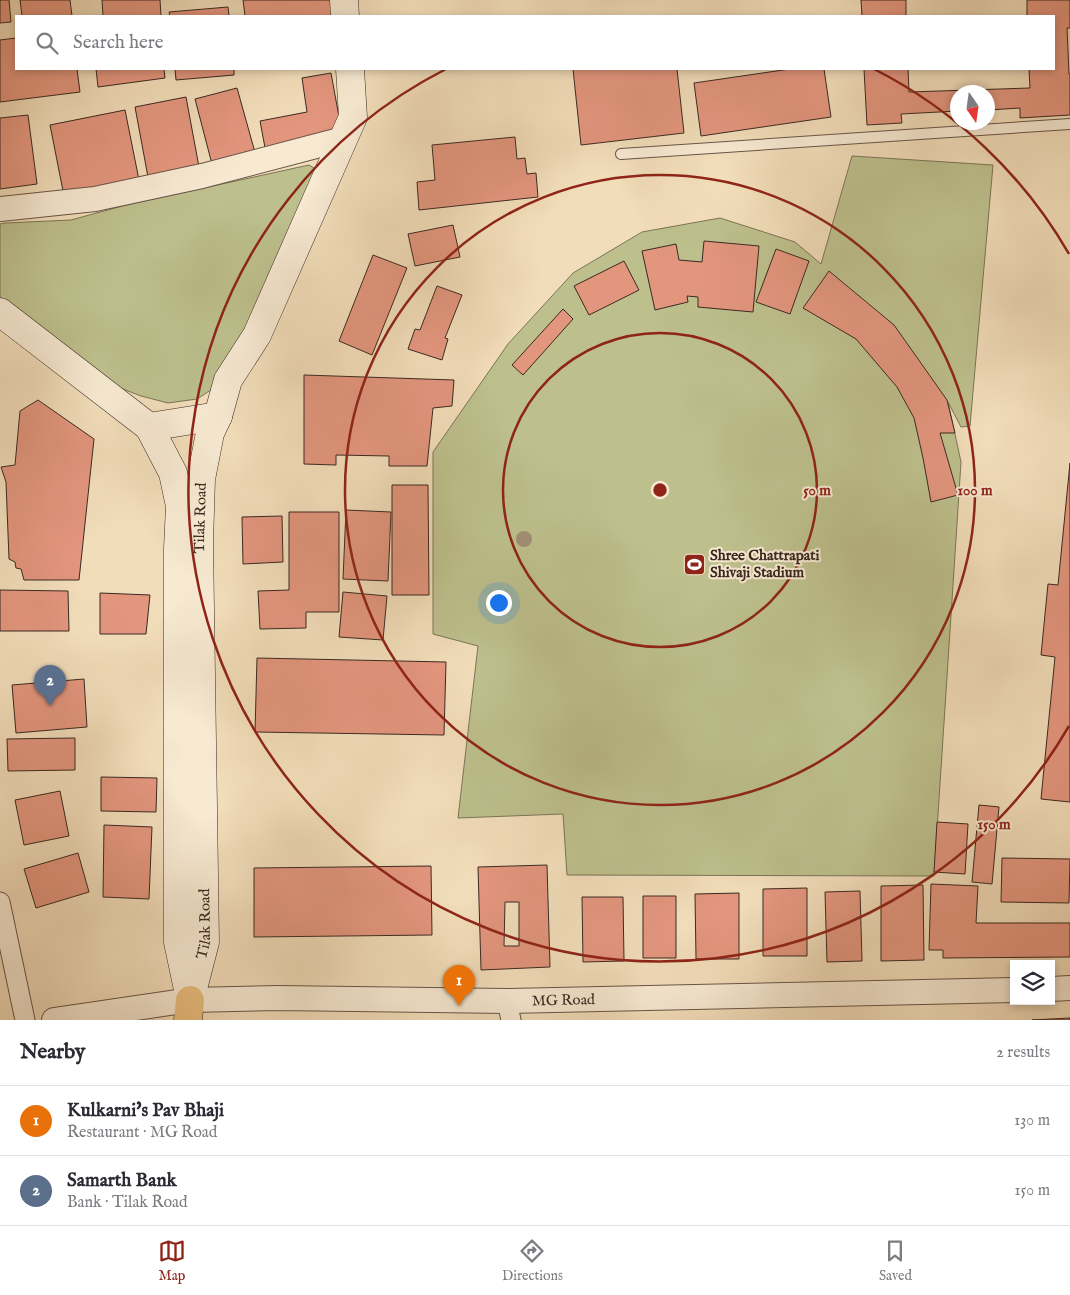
<!DOCTYPE html>
<meta charset="utf-8">
<style>
:root{--surface:#fff;--page:#f7f7f7;--text:#2b2b33;--muted:#7c7c81;--line:#e1e1e2;--accent:#8f2418}
body{margin:0;font-family:"IM FELL English",serif;background:var(--page);color:var(--text)}
.controls{position:absolute;right:15px;bottom:15px;display:grid;overflow:hidden;border-radius:0px;box-shadow:0 2px 8px #0003}
.controls button{width:45px;height:45px;display:grid;place-items:center;padding:0;border:0;border-bottom:1px solid var(--line);background:var(--surface);color:var(--text);font:25px sans-serif}
.compass{position:absolute;left:950px;top:85px;width:45px;height:45px;border-radius:50%;background:var(--surface);box-shadow:0 2px 8px #0003;rotate:167deg}
.you{position:absolute;left:498px;top:602px;width:18px;height:18px;margin:-12px;border:4px solid #fff;border-radius:50%;background:#1a73e8;box-shadow:0 0 0 8px #1a73e833}
.badge{display:grid;place-items:center;width:32px;height:32px;border-radius:50%;background:var(--accent);color:#fff;font-size:16px;font-weight:700}
.pin{position:absolute;translate:-50% -41px;filter:drop-shadow(0 1px 2px #0008)}
.pin::after{content:'';position:absolute;top:26px;width:18px;height:15px;background:inherit;clip-path:polygon(0 0,100% 0,50% 100%)}
.list{margin:0;padding:0;list-style:none}
h2{display:flex;justify-content:space-between;align-items:center;height:65px;margin:0;padding:0 20px;font-size:21px}
h2 small{font-size:16px;font-weight:400;color:var(--muted)}
.list li{display:grid;grid-template-columns:32px 1fr auto;gap:15px;align-items:center;box-sizing:border-box;height:70px;padding:0 20px;border-top:1px solid var(--line)}
.list b{display:block;font-size:19px;white-space:nowrap}
.list p{margin:0;font-size:16px;white-space:nowrap;color:var(--muted)}
.list em{font-size:16px;font-style:normal;color:var(--muted)}
.icon{flex:none;width:28px;height:28px;fill:none;stroke:currentColor;stroke-width:2;stroke-linecap:round;stroke-linejoin:round}
.map{position:relative;flex:none;width:1070px;height:1020px;overflow:hidden}
.search{position:absolute;background:var(--surface);box-shadow:0 2px 8px #0003;left:15px;right:15px;top:15px;height:55px;display:flex;align-items:center;gap:12px;box-sizing:border-box;padding:0 18px;border-radius:0px;color:var(--muted);font-size:19px}
.sheet{height:205px;background:var(--surface)}
nav{display:flex;justify-content:space-around;align-items:center;box-sizing:border-box;height:70px;border-top:1px solid var(--line);background:var(--surface);font-size:14px;color:var(--muted)}
nav a{display:grid;justify-items:center;gap:2px}
nav .on{color:var(--accent)}
.map>svg:first-child{display:block}
.green{fill:#bdc08d;stroke:#7c7457}
.building{fill:#e3967e;stroke:#3b2921;fill-rule:evenodd}
.lines{fill:none;stroke-linecap:round;stroke-linejoin:round}
.service-casing{stroke:#695647;stroke-width:12}
.minor-casing{stroke:#695647;stroke-width:21}
.tertiary-casing{stroke:#695647;stroke-width:26}
.secondary-casing{stroke:#3b2921;stroke-width:29}
.primary-casing{stroke:#3b2921;stroke-width:29}
.service{stroke:#f7e9d2;stroke-width:10}
.minor{stroke:#f7e9d2;stroke-width:19}
.tertiary{stroke:#f7e9d2;stroke-width:24}
.secondary{stroke:#f7e9d2;stroke-width:28}
.primary{stroke:#e9be7d;stroke-width:28}
.tree{fill:#a08f75}
.ring{fill:none;stroke:#8f2418;stroke-width:2.5}
.labels{text-anchor:middle;stroke-width:4;stroke-linejoin:round;paint-order:stroke}
.street-label{font-size:15px;fill:#3b2921;stroke:#f7e9d2}
.poi-label{font-size:15px;font-weight:bold;fill:#3b2921;stroke:#f7e9d2;text-anchor:start}
.centre{fill:#8f2418;stroke:#f7e9d2;stroke-width:2.5}
.ring-label{font-size:15px;text-anchor:middle;font-weight:bold;fill:#8f2418;stroke:#f7e9d2;stroke-width:4;stroke-linejoin:round;paint-order:stroke}
</style>
<div class="map">
<svg width="1070" height="1020" viewBox="0 0 1070 1020">
<rect width="100%" height="100%" fill="#f2ddba"/>
<filter id="stains"><feTurbulence type="fractalNoise" baseFrequency=".004" numOctaves="4"/><feColorMatrix values="0 0 0 0 .2 0 0 0 0 .09 0 0 0 0 .02 0 0 0 .5 -.17"/></filter>
<radialGradient id="worn" r=".72"><stop offset=".6" stop-color="#630" stop-opacity="0"/><stop offset="1" stop-color="#630" stop-opacity=".3"/></radialGradient>
<path class="green" d="M852,156L993,165L970,426L961,427L948,402L961,462L934,876L567,875L563,814L458,818L478,646L433,634V452L508,344L573,273L642,232L720,218L795,242L821,264Z
M309,165L324,174L214,388L197,399L168,403L141,396L105,382L0,297V224L5,223L71,220L126,205Z"/>
<path class="building" d="M0,0H9L11,22L0,23Z
M20,0H70L72,16H22Z
M102,0H160L161,16H103Z
M243,0H332L334,16H245Z
M861,0H906V16H862Z
M1027,0H1070V28H1067L1069,74H1070V115L1020,118V108L988,110V92H958V111L901,114L902,123L867,125L864,69H908L909,92L1030,88L1029,69H1054V16H1027Z
M228,7L229,16H170L169,12Z
M16,38V69H77L80,92L0,102V40Z
M96,69H164L165,78L98,87Z
M175,69H234V75L176,80Z
M573,69H677L684,133L581,145Z
M790,69H824L831,117L701,136L694,83Z
M331,73L343,139L266,153L260,121L307,112L302,78Z
M237,88L256,156L213,168L195,99Z
M186,97L199,167L148,177L135,107Z
M125,110L139,180L64,196L50,125Z
M28,115L37,184L0,189V118Z
M515,137L517,159L525,158L527,174L536,173L538,197L419,210L417,182L435,180L432,145Z
M453,225L460,257L415,266L408,234Z
M704,241L759,246L753,312L698,307V297L687,296L688,302L655,310L642,251L676,244L679,260L702,262Z
M776,249L809,261L790,314L756,302Z
M373,255L407,268L372,355L339,341Z
M624,261L639,290L589,315L574,286Z
M829,271L894,325L947,400L955,433H940L958,495L931,502L923,458L914,418L897,387L856,339L803,308Z
M437,286L462,295L445,338L448,339L442,360L408,349L415,329L420,330Z
M563,309L573,319L523,375L512,365Z
M304,375L454,380L452,406L433,408L427,466H389V456L336,455V465L304,464Z
M38,400L94,439L79,580H24L21,569L16,568L15,562L9,559L6,482L1,467L15,465L20,411Z
M1070,463V802L1041,799L1055,657L1041,655L1048,584L1058,585Z
M392,485H428L429,595H392Z
M346,510L391,512L388,581L343,579Z
M289,512H339V612H306V628L260,629L258,591L289,590Z
M282,516L283,562L243,564L242,517Z
M0,590L68,591L69,631H0Z
M343,592L387,596L383,640L339,637Z
M100,593L150,595L146,634H100Z
M257,658L446,662L444,735L255,732Z
M84,679L87,727L16,733L12,685Z
M75,738V770L8,771L7,739Z
M101,777L157,778L156,812L101,811Z
M60,791L69,836L24,845L15,800Z
M979,805L999,807L992,884L972,882Z
M937,822L968,824L965,874L934,872Z
M104,825L152,827L149,899L103,897Z
M78,853L89,892L36,908L24,869Z
M1002,858L1070,859L1069,903L1001,902Z
M547,865L550,967L481,970L478,867ZM505,902H519V946H504Z
M431,866L432,935L254,937V868Z
M931,884L978,886L976,923H1070V957L943,958V950H929Z
M923,885L924,960L881,961V886Z
M807,888V956H763V889Z
M860,891L862,961L827,962L825,892Z
M739,893V959H696L695,894Z
M643,896H676V958H643Z
M582,897H623L624,961L583,962Z
M1070,1018V1020H1032Z"/>
<g class="lines">
<defs>
<path id="service" d="M621,154L1070,124"/>
<path id="minor" d="M0,902L25,1020
M507,1001L511,1020"/>
<g id="tertiary">
<path d="M0,209L95,199L202,176L343,139"/>
<path d="M1051,989L1070,988"/>
<path id="s1" d="M54,1020L190,1000L278,998L507,1001L1014,990"/>
</g>
<g id="secondary">
<path d="M344,0L345,16"/>
<path d="M0,312L149,427L173,473L180,506L178,549V942L189,994"/>
<path d="M149,427L218,416"/>
<path id="s2" d="M190,1000L205,942L199,542L201,479L210,433L218,416L228,380L257,335L353,117L350,69"/>
</g>
<path id="primary" d="M188,1020L190,1000"/>
</defs>
<use href="#service" class="service-casing"/>
<use href="#minor" class="minor-casing"/>
<use href="#tertiary" class="tertiary-casing"/>
<use href="#secondary" class="secondary-casing"/>
<use href="#primary" class="primary-casing"/>
<use href="#service" class="service"/>
<use href="#minor" class="minor"/>
<use href="#tertiary" class="tertiary"/>
<use href="#secondary" class="secondary"/>
<use href="#primary" class="primary"/>
</g>
<circle class="tree" cx="524" cy="539" r="8"/>
<g class="ring">
<circle cx="660" cy="490" r="157"/>
<circle cx="660" cy="490" r="315"/>
<path d="M1069 726A472 472 0 1 1 446 69M874 69A472 472 0 0 1 1069 254"/>
</g>
<defs>
<symbol id="stadium-square" viewBox="-11 -11 22 22"><rect x="-9" y="-9" width="18" height="18" rx="4" fill="#8f2418" stroke="#f7e9d2"/><path d="M0-5a6.5 5 0 1 0 0 10a6.5 5 0 1 0 0-10ZM-3.5-1.8h7v3.6h-7Z" fill="#fff"/></symbol>
</defs>
<g fill-rule="evenodd">
<use href="#stadium-square" x="682" y="552" width="25" height="25"/>
</g>
<g class="labels">
<g class="street-label">
<text dy="5" stroke="none"><textPath href="#s2" startOffset="484">Tilak Road</textPath></text>
<text dy="5" stroke="none"><textPath href="#s2" startOffset="78">Tilak Road</textPath></text>
<text dy="5" stroke="none"><textPath href="#s1" startOffset="511">MG Road</textPath></text>
</g>
<g class="poi-label">
<text x="710" y="560">Shree Chattrapati<tspan x="710" dy="17">Shivaji Stadium</tspan></text>
</g>
</g>
<circle cx="660" cy="490" r="8" class="centre"/>
<g class="ring-label">
<text x="817" y="495">50 m</text>
<text x="975" y="495">100 m</text>
<text x="994" y="829">150 m</text>
</g>
<rect width="100%" height="100%" filter="url(#stains)"/>
<rect width="100%" height="100%" fill="url(#worn)"/>
</svg>
<div class="controls">
<button><svg class="icon" aria-label="layers" viewBox="0 0 24 24"><path d="M12 4l9 5-9 5-9-5zM3 14l9 5 9-5"/></svg></button>
</div>
<svg class="compass" viewBox="-18 -18 36 36"><path d="M0-13l5 13h-10z" fill="#e53935"/><path d="M0 13l5-13h-10z" fill="#7c7c81"/></svg>
<div class="you"></div>
<div class="pin badge" style="left:459px;top:1006px;background:#e8710a">1</div>
<div class="pin badge" style="left:50px;top:706px;background:#5c6f8a">2</div>
<div class="search"><svg class="icon" aria-label="search" viewBox="0 0 24 24"><circle cx="10" cy="10" r="6"/><path d="M15 15l6 6"/></svg>Search here</div>
</div>
<section class="sheet">
<h2>Nearby<small>2 results</small></h2>
<ul class="list">
<li><span class="badge" style="background:#e8710a">1</span><div><b>Kulkarni's Pav Bhaji</b><p>Restaurant · MG Road</p></div><em>130 m</em></li>
<li><span class="badge" style="background:#5c6f8a">2</span><div><b>Samarth Bank</b><p>Bank · Tilak Road</p></div><em>150 m</em></li>
</ul>
</section>
<nav>
<a class="on"><svg class="icon" aria-label="map" viewBox="0 0 24 24"><path d="M3 6l6-2 6 2 6-2v14l-6 2-6-2-6 2zM9 4v14M15 6v14"/></svg>Map</a>
<a><svg class="icon" aria-label="directions" viewBox="0 0 24 24"><path d="M12 3l9 9-9 9-9-9zM9 14v-3h6M13 9l2 2-2 2"/></svg>Directions</a>
<a><svg class="icon" aria-label="saved" viewBox="0 0 24 24"><path d="M7 4h10v16l-5-4-5 4z"/></svg>Saved</a>
</nav>
